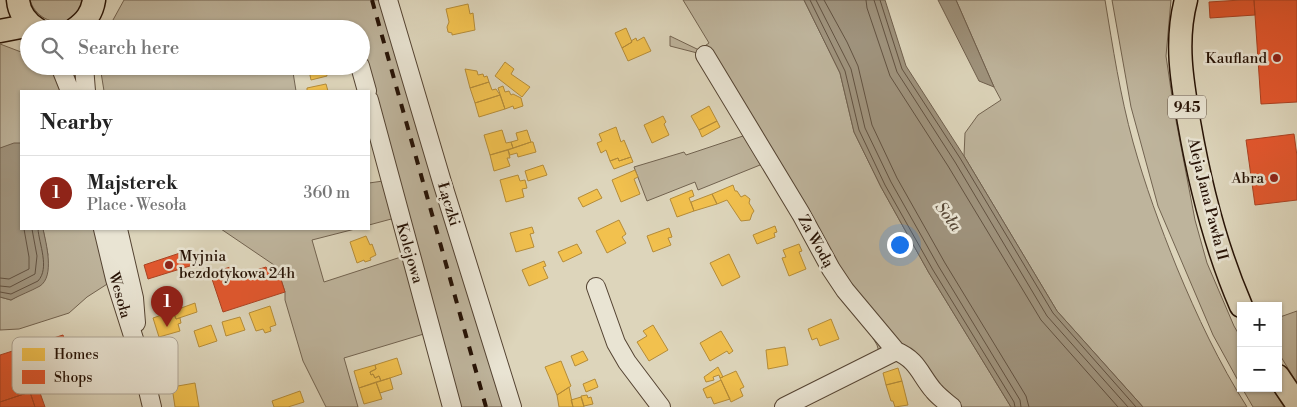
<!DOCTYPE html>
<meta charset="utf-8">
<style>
:root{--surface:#fff;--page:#f2f2f2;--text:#222;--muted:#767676;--line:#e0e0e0;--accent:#8f2418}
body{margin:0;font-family:"Libre Bodoni",serif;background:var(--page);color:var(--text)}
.controls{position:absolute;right:15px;bottom:15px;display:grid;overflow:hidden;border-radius:0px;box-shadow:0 1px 4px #0004}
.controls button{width:45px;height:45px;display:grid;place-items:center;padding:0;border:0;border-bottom:1px solid var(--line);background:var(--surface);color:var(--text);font:25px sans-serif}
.you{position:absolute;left:899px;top:244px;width:18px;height:18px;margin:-12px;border:4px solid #fff;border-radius:50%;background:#1a73e8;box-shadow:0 0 0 8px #1a73e833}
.badge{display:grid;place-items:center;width:32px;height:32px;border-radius:50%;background:var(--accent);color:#fff;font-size:16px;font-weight:700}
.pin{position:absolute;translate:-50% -41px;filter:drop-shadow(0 1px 2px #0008)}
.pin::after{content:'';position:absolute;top:26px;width:18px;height:15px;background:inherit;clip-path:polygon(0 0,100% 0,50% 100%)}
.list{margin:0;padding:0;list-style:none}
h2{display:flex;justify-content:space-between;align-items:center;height:65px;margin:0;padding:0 20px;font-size:21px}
h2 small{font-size:16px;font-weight:400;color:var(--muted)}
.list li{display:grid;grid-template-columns:32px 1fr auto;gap:15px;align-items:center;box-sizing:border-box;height:75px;padding:0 20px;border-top:1px solid var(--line)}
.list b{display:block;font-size:19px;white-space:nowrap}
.list p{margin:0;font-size:16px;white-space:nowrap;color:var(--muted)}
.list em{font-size:16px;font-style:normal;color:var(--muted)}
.icon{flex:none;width:28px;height:28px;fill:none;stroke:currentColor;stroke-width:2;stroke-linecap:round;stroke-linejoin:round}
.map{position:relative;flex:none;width:1297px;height:407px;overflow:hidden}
.search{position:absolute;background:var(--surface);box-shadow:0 1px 4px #0004;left:20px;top:20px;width:350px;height:55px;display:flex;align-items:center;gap:12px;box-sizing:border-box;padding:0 18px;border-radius:28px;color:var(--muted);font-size:19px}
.panel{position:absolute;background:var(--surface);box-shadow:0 1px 4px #0004;left:20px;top:90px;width:350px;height:140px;border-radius:0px}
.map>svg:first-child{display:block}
.green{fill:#beb49c;stroke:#726350}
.water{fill:#9f937d;stroke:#6f5f4d}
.homes{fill:#f2c14e;stroke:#b58c38}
.shops{fill:#e4572e;stroke:#ab4222}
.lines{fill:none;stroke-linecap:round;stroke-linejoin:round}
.shore{stroke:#625241;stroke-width:1}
.minor-casing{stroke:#544332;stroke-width:20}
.major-casing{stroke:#261205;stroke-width:25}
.minor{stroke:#e9e4d3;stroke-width:18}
.major{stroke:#ddd5bb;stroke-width:22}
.rail{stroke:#261205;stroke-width:4;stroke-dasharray:9 9;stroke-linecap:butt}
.poi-dot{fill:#8f2418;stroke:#e9e4d3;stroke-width:2}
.labels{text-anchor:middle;stroke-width:5;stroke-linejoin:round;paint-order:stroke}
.shield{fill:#e9e4d3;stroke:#605143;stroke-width:1}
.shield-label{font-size:14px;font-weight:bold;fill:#261205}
.poi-label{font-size:15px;fill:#261205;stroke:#e9e4d3;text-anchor:end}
.street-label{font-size:15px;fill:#261205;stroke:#e9e4d3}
.water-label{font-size:16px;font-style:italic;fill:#564635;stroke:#e9e4d3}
.key{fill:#e9e4d3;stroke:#aea595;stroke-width:1}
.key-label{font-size:14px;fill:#261205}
</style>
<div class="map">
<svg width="1297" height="407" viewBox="0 0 1297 407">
<rect width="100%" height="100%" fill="#ddd5bb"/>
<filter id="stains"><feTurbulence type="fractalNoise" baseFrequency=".004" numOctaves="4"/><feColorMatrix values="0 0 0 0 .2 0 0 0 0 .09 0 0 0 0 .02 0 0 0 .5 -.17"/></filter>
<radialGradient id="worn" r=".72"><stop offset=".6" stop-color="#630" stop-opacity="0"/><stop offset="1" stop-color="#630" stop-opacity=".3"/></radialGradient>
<path class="green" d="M30,0H83C82,3 81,8 79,11C64,31 36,21 30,0Z
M124,0H388L512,407H447L427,333L344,358L358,407H326L303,361L285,300V292L277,267L221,229H355L312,240L324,282L404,256L395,218L369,225V183L383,181L361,66V29H344L343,27L330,29H108Z
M683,0H804L840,73L854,132L881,187L929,273L1011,407H952L923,373L879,352L877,345L845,290L765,163L698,190L695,182L647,201L634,167L684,152L686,155L746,135L705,55L670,46V36L699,50L709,43Z
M956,0H1105C1113,48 1120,95 1133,142C1145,185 1160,226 1177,268C1197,316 1219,363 1247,407H1143L1057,311L964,156L965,133L978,115L1001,100L994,87Z
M1112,0H1171L1166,56L1174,110L1195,220L1207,263L1234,326L1241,338V386L1213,335L1158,206L1131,107Z
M0,44L29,55V66H59L69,91H21V145L0,148Z
M100,66H292L296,91H104Z
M43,229H103L115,279L87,297L69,313L19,329L0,330V297L11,300L23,293L48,255Z
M1297,311V383L1278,352V323L1282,320L1280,317Z
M1242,388H1272L1284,407H1253Z"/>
<path class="water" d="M804,0H885L906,66L964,156L1057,311L1143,407H1011L929,273L881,187L854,132L840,73Z
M938,0H956L994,87L979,81Z
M14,143H21V229H43C46,243 55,276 40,286C31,291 20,295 11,300L0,297V148Z"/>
<path class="homes" d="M468,4L470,14L473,13L475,30L452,35V33L448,32L447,27L449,22L446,9Z
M626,28L632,42L622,48L615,33Z
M644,37L651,51L628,61L622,48L632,42L631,41L636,38L637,41Z
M505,62L514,69L511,74L530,87L522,97L495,76Z
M308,66H325L327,76L311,80Z
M465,69L477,71L478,75L483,74L484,77L487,76L489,82L470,88Z
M489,82L492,90L496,89L500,95L475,103L470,88Z
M326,84L328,91H307V88Z
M503,86L505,92L509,91L511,95L513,94L521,98L523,106L514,109L513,106L505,109L498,88Z
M500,95L505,109L479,117L475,103Z
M709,106L717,121L699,130L691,116Z
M663,116L666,122L664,124L669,135L652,143L644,125Z
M717,121L720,127L702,137L699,130Z
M616,127L621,142L624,140L631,157L619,161L618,158L610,161L606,150L601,153L597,143L602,141L599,134Z
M502,130L506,143L511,142L513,148L490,155L484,135Z
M527,130L531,142L513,148L511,142L518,140L516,133Z
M531,142H533L536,152L518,157L517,153L510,155L508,150Z
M508,150L510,158H507L510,166L494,171L490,155Z
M631,157L633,162L614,169L610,161L618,158L619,161Z
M543,165L547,175L528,181L525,171Z
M635,170L638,177L634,179L640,194L621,202L612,180Z
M518,175L520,181L525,180L527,188L522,189L524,197L506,202L500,180Z
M733,185L735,191H737L741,197L745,195L750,199L749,203L754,211L752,214L750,220L741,221L727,200L717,204L712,194Z
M597,189L602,198L583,207L578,198Z
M692,190L694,196L689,198L694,211L677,217L670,199Z
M712,194L717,204L694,211L691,202Z
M619,220L626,234L622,237L626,243L607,253L596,231Z
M775,226L777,232L774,233L775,237L757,244L753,235Z
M532,227L534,233L530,234L534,247L516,252L510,233Z
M669,228L672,237L668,238L671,245L653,252L647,236Z
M366,236L370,245L372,244L376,255L370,258L371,260L365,262L364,260L357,263L350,242Z
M577,244L582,253L563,262L558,252Z
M799,244L802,251L799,252L806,269L789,276L782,258L786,257L783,250Z
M729,254L740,277L722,286L710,263Z
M544,261L546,266L543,267L548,278L529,286L522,270Z
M195,303L197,312L176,319L173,311Z
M270,306L276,325L270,327L271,331L265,333L263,329L256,331L249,313Z
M173,311L176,319L180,318L181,323L178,324L180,331L159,337L153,318Z
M240,317L245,330L226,336L222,322Z
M831,319L839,339L820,346L817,338L812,340L808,329Z
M211,325L217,341L199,347L194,331Z
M653,325L668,350L649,361L637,342L647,336L643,331Z
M721,331L733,351L729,354L727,351L710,361L700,343Z
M785,347L788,365L768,369L766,350Z
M583,351L588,360L575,366L571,356Z
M397,358L402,374L381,381L379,376L375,378L373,374L371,375L370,372L376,369L375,365Z
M561,361L571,386L557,395L545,367Z
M375,365L376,369L370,372L371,375L373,374L375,378L379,376L381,381L359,388L354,371Z
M718,367L723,377L720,378L719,375L713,377L714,380L706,382L704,377Z
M898,368L902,381L886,385L883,373Z
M736,371L744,387L740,389L743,396L731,402L720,378Z
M390,378L393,389L380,393L376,382Z
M595,379L598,387L586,392L583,384Z
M721,380L730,399L714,404L711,397L707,398L703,389Z
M902,381L908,405L895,407L893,401H891L886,385Z
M376,382L382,399L364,404L359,388Z
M195,383L199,407H175L172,387Z
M569,387L573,407H559L557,395Z
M300,391L304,402L288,407H274L272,401Z
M587,395L588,398L591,397L593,404L584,406L581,396Z
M581,397L584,407H573L571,400Z"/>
<path class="shops" d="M1241,0H1254L1255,15L1210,18L1209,2Z
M1254,0H1297V102L1261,104Z
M1294,134L1297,156V200L1255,205L1246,140Z
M189,250L193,265L148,279L144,265Z
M234,266L237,276L266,267L268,270L277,267L285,292L223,312L210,273Z
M63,335L77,378L39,390L45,407H35L30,392L0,402V355Z
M30,392L35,407H0V402Z"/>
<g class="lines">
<path class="shore" d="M810,0L845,71L859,130L885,185L933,270L1014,402L1015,407
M816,0L851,69L865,128L891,182L939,267L1020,400L1021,407
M824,0L847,42L858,66L872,125L897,178L945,263L1026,396L1029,407
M866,0L867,8L890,76L948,166L1041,320L1118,407
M874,0L897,72L955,162L1047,316L1128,407
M880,0L902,69L960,158L1053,313L1136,407
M0,278L9,279L29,269V257L24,229
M0,286L10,287L35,274L37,256L32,229
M0,292L11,294L38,281C50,268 39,244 38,229"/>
<defs>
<path id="minor" d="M388,0L442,182L512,407
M705,55L801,214L831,269L845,290L896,351C918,360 920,375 934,391C939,397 946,402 952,407
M60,66L70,91
M84,66L86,91
M360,66L367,91
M369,100L452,407
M103,229L115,279L141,361L152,407
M118,229L134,298L136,323
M596,287L616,343L627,362L661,407
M784,407L896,351"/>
<path id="major" d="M18,0C19,12 26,22 37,29
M1186,0C1175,41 1182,81 1189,122C1200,185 1215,246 1241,306
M75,29C86,21 92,13 94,0
M0,31L31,25
M1278,376L1297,404"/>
</defs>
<use href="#minor" class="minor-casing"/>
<use href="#major" class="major-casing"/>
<use href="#minor" class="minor"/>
<use href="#major" class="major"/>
<path class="rail" d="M372,0L486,407"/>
</g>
<g class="poi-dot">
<circle cx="1277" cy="58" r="5"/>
<circle cx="1274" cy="178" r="5"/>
<circle cx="169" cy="265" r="5"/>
</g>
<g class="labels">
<rect class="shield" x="1168" y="95.5" width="38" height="23" rx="4"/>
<g class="shield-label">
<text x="1187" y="112">945</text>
</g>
<g class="poi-label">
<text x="1267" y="63">Kaufland</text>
<text x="1264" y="183">Abra</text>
<text x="179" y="261" text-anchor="start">Myjnia<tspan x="179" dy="17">bezdotykowa 24h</tspan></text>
</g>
<g class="street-label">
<text transform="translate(1208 199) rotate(76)" y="5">Aleja Jana Pawła II</text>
<text transform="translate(449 204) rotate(73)" y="5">Łączki</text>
<text transform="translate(816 241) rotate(61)" y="5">Za Wodą</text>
<text transform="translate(410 253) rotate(74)" y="5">Kolejowa</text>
<text transform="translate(120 295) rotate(74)" y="5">Wesoła</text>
</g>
<g class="water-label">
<text transform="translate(949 216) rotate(54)" y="6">Soła</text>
</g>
</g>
<rect x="12" y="337" width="166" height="57" rx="8" class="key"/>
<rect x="22" y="348" width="23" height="13" fill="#f2c14e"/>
<rect x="22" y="370" width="23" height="14" fill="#e4572e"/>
<g class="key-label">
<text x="54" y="359">Homes</text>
<text x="54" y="382">Shops</text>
</g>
<rect width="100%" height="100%" filter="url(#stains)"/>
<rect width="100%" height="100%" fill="url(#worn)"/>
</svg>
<div class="controls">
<button>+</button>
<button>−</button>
</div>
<div class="you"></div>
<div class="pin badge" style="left:167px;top:327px">1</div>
<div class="search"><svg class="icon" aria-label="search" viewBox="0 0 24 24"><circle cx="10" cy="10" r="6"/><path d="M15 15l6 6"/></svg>Search here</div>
<section class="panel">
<h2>Nearby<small></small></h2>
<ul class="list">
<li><span class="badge">1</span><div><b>Majsterek</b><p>Place · Wesoła</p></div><em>360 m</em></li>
</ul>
</section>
</div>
